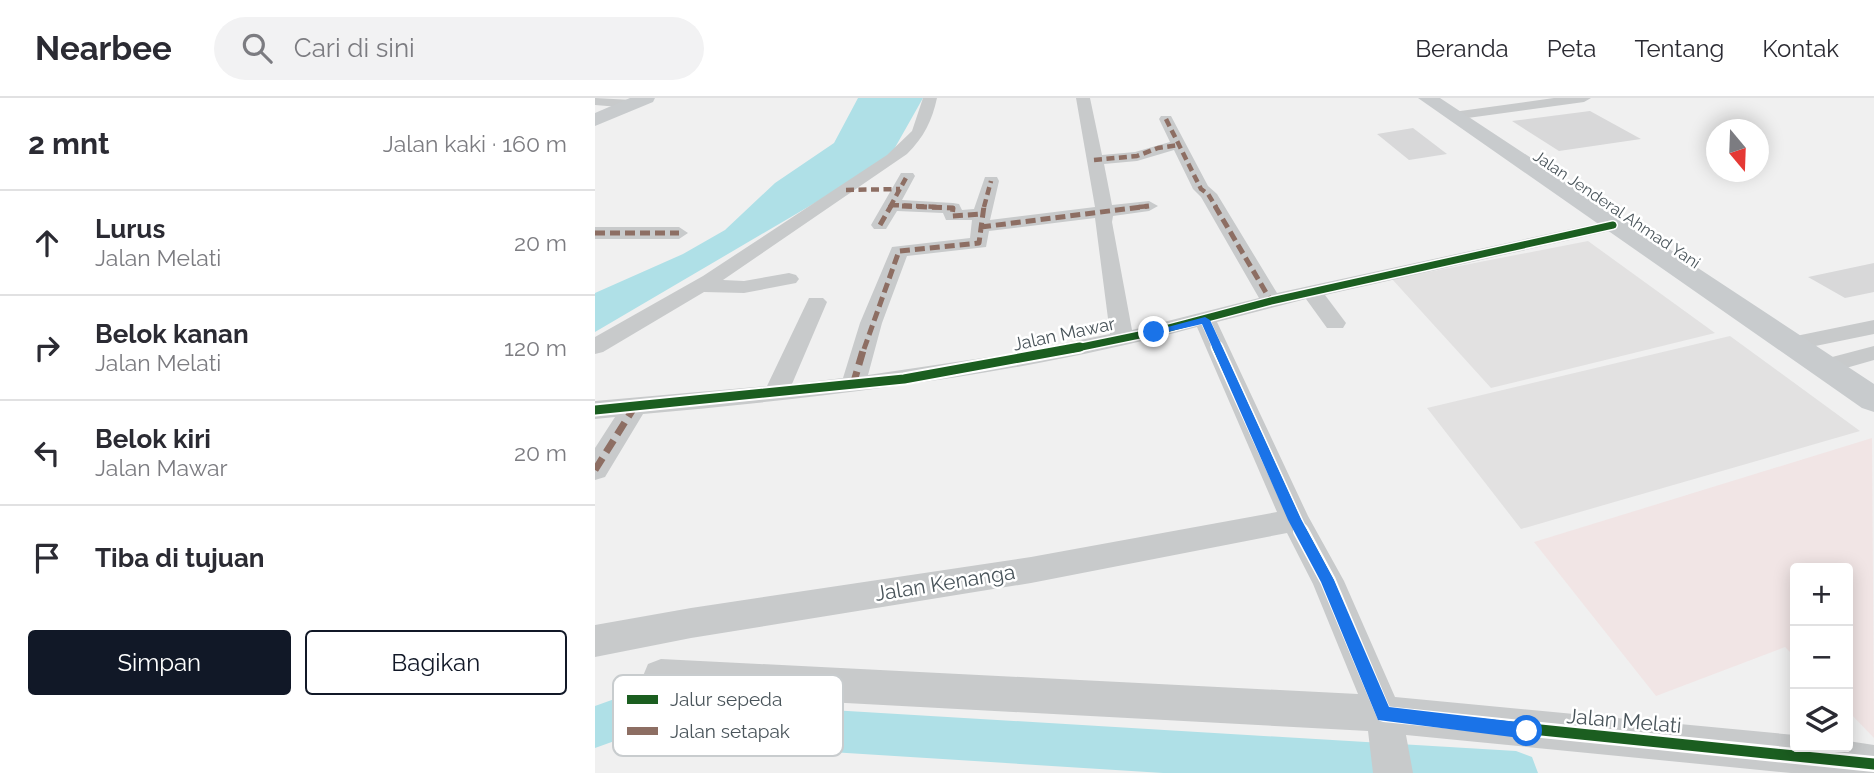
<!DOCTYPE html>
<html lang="id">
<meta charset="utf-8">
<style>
:root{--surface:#fff;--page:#f2f2f3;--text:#2b2b33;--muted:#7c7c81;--line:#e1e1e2;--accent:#111827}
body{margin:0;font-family:Raleway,sans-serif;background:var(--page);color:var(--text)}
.controls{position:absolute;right:21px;bottom:21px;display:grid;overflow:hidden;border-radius:7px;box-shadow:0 4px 18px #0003}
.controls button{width:63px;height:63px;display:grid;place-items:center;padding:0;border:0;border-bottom:2px solid var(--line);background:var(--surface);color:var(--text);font:35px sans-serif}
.compass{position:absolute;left:1111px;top:21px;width:63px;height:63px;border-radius:50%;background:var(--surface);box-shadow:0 4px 18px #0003;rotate:161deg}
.stop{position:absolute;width:21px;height:21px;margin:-16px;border:5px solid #1a73e8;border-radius:50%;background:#fff}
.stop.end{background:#1a73e8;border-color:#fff;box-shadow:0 2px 7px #0008}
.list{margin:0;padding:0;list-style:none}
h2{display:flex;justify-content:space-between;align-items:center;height:91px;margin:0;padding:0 28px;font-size:30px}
h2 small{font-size:23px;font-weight:400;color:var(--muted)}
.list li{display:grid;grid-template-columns:46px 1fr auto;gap:21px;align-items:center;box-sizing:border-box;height:105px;padding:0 28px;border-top:2px solid var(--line)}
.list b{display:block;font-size:26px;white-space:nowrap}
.list p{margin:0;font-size:23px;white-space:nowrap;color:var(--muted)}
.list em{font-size:23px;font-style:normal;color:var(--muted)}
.actions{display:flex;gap:14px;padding:21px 28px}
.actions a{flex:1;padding:16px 0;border:2px solid var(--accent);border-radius:7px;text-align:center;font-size:24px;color:var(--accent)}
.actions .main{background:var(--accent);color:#fff}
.icon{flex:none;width:38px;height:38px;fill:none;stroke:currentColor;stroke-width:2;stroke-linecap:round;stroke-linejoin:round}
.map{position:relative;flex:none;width:1279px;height:675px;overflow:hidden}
header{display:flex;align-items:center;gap:42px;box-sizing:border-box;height:98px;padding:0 35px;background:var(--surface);border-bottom:2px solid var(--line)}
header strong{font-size:33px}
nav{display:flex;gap:38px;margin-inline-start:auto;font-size:24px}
.search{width:490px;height:63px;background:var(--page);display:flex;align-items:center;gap:18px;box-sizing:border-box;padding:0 24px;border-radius:38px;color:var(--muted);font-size:26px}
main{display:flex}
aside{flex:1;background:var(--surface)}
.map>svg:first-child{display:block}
.education{fill:#e2e1e1}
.medical{fill:#f1e5e5}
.water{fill:#afe0e7}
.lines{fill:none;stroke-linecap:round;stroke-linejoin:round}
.canal{fill:#afe0e7;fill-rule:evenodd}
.building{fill:#d8d8d9}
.street{fill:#c8cacb;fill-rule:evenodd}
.secondary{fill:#c8cbcd;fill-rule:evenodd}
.quiet-far2{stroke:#8d6e63;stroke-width:4.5;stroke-dasharray:8 4.5;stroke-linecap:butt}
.quiet-far1{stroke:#8d6e63;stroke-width:5;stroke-dasharray:10 5;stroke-linecap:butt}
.quiet{stroke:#8d6e63;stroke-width:7;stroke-dasharray:14 7;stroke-linecap:butt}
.cycleway-far2-casing{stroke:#fff;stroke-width:10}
.cycleway-far1-casing{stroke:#fff;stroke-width:13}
.cycleway-casing{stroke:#fff;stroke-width:16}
.cycleway-far2{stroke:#1b5e20;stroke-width:7}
.cycleway-far1{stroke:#1b5e20;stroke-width:9}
.cycleway{stroke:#1b5e20;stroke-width:11}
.route{fill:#1a73e8}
.labels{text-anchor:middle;stroke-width:5;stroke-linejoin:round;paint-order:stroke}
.far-street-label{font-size:16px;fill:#49545a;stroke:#fff}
.street-label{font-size:18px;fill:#49545a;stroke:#fff}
.near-street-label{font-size:21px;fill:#49545a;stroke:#fff}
.key{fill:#fff;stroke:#c8ccce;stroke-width:2}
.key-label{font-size:19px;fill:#49545a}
</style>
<header>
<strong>Nearbee</strong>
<div class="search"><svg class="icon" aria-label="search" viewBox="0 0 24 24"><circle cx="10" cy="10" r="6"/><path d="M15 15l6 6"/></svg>Cari di sini</div>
<nav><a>Beranda</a><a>Peta</a><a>Tentang</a><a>Kontak</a></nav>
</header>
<main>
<aside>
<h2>2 mnt<small>Jalan kaki · 160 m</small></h2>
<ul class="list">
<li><svg class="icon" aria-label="ahead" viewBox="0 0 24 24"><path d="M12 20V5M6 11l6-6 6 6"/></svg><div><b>Lurus</b><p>Jalan Melati</p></div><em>20 m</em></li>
<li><svg class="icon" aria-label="right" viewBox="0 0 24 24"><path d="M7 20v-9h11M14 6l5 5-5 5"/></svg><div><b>Belok kanan</b><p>Jalan Melati</p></div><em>120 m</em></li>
<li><svg class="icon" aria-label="left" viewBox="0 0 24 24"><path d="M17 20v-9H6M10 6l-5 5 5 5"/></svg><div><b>Belok kiri</b><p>Jalan Mawar</p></div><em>20 m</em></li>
<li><svg class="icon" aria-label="arrive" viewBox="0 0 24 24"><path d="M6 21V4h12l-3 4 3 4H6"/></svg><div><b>Tiba di tujuan</b></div></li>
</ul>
<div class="actions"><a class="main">Simpan</a><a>Bagikan</a></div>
</aside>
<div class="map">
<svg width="1279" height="675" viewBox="0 0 1279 675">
<rect width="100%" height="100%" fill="#f0f0f0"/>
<path class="education" d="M993,143L1120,235L896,290L797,181Z
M1135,238L1265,333L926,431L832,310Z"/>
<path class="medical" d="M1277,340L1279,640L1253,613V470H1200V559L1190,549L1061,598L939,444Z"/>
<path class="water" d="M263,0H328L293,62L0,234V195L88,156L130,132L180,85L239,45Z"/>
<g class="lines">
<path class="canal" d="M39,594L236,612L921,653L937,659L943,675H568L236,654L39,636L0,650V608Z"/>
</g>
<path class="building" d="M995,13L1046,41L964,53L917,23Z
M818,30L852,56L814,62L782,36Z
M1279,165V194L1250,200L1213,179Z"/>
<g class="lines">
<path class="street" d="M0,0L37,2L44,6L37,10L0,7Z
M328,0H342C337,23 329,39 312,56L128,182L149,183L194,175L201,177L204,181L201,185L149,195L109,194L8,254L0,256V239L108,178L292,57L317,33Z
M481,0H495L507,57L540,54L575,44L564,21L566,18H576L613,88L622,96L682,195L1018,122L1024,123L1027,127L1024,131L730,197L751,225L748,230H732L711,201L622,224L713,418L749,483L800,599L1200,637V649H1253V643L1279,647V675H1196L811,637L818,675H778L773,633L66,595L53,590L48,578L53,566L66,561L763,596L718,486L692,435L436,485L96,540L0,559V527L96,510L436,459L682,414L602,229C420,278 234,299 48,316L10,379L0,382V350L20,319L0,321V303L172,288L214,200H228L232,204L197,286L248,280L265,225L297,149L375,140L377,122H351L348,115L302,113L291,131H279L276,127L306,75H318L320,78L307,102L358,105L364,106L367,112L379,111L390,79H402L404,83L395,122L500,109ZM579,52L598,91L606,99L664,200L537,232L517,124L518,118L554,113L563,108L554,103L517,107L509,66L542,63ZM500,120L515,236L421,255L273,277L287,225L312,158L391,149L394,133Z
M959,0H996L989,4L858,22L851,18L858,14Z
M0,129H84L93,135L84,141H0Z
M1279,222V236L1196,253L1188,251L1185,246L1188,241L1196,239Z
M1279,248V262L1230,276L1222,273L1218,268L1222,263Z"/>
<path class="secondary" d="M35,0H60L58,4L0,28V15Z
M823,0H845L1279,286V314L1267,310Z"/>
<path class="quiet-far2" d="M571,21L606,91L613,96L621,109
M499,62L542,58L563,50L584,47
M251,92L305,91
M296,107L343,109
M295,109L312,78
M389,109L396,83
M544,109L554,108"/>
<path class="quiet-far1" d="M307,108L358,110L357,118L387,116
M620,108L676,203
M285,127L296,108
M386,129L554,108
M0,135H84
M269,251L304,153L384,145L389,108"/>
<path class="quiet" d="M258,287L269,249
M0,372L40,308"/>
<defs>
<path id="cycleway-far2" d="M610,222L623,251
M477,251L559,234L676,203L1018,127"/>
<path id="cycleway-far1" d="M622,249L707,435
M0,312L309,281L485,249"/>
<path id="cycleway" d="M706,433L733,483L789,616L1279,666"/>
</defs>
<use href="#cycleway-far2" class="cycleway-far2-casing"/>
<use href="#cycleway-far1" class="cycleway-far1-casing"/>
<use href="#cycleway" class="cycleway-casing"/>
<use href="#cycleway-far2" class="cycleway-far2"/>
<use href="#cycleway-far1" class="cycleway-far1"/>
<use href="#cycleway" class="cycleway"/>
</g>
<path class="route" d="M610,219L615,222L706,421L739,482L794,609L932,625L938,627L941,633L938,639L932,641L783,622L726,484L693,422L607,226L559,237L554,234Z"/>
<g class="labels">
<g class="far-street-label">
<text transform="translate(1022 111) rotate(34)" y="6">Jalan Jenderal Ahmad Yani</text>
</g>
<g class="street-label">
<text transform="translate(469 236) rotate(-12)" y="6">Jalan Mawar</text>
</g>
<g class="near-street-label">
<text transform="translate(350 485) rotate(-9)" y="7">Jalan Kenanga</text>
<text transform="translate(1029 623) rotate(5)" y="7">Jalan Melati</text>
</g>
</g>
<rect x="18" y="577" width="230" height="81" rx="10" class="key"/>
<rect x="32" y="597" width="31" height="9" fill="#1b5e20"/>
<rect x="32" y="629" width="31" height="8" fill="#8d6e63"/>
<g class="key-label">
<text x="75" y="608">Jalur sepeda</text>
<text x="75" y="640">Jalan setapak</text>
</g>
</svg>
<div class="controls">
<button>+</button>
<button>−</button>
<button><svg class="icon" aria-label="layers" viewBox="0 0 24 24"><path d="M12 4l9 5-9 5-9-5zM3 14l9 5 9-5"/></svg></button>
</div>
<svg class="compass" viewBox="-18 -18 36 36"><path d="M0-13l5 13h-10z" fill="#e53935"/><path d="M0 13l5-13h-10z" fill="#7c7c81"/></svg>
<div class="stop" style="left:932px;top:633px"></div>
<div class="stop end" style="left:559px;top:234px"></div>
</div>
</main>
